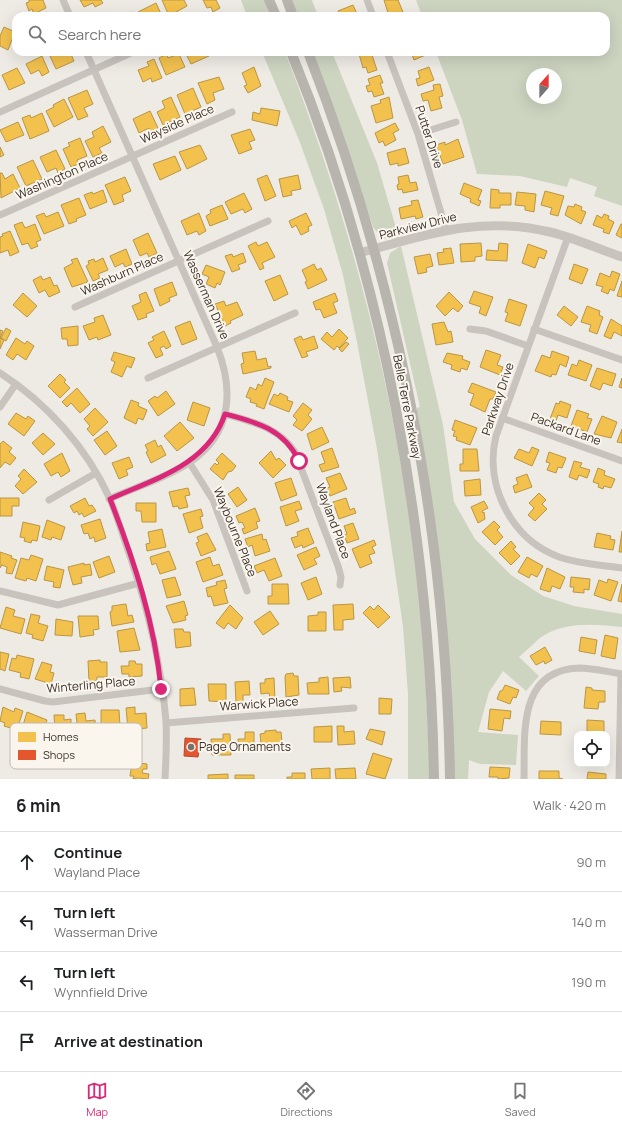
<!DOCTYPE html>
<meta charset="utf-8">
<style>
:root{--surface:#fff;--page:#f6f6f6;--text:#202124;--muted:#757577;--line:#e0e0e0;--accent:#db2777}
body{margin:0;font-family:Manrope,sans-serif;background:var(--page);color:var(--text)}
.controls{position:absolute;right:12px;bottom:12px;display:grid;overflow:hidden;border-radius:8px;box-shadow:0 4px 16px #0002}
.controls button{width:36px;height:36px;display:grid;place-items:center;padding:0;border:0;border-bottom:1px solid var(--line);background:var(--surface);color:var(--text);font:20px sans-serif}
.compass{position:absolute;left:526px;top:68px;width:36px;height:36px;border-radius:50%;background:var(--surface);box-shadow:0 4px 16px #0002;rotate:21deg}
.stop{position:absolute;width:12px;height:12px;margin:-9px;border:3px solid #db2777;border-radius:50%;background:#fff}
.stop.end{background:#db2777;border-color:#fff;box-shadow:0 1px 4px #0008}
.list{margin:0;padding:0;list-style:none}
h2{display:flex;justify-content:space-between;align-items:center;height:52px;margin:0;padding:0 16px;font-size:17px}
h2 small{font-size:13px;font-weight:400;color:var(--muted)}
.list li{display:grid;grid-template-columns:26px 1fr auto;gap:12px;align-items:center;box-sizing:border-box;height:60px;padding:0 16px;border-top:1px solid var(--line)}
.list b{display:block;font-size:15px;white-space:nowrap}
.list p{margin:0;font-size:13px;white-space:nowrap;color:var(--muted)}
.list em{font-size:13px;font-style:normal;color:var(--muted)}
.icon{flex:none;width:22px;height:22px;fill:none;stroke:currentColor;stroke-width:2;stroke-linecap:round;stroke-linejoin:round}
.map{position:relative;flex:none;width:622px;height:779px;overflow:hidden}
.search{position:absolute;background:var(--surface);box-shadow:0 4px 16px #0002;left:12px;right:12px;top:12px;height:44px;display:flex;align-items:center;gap:10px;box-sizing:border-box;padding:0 14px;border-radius:12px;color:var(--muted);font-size:15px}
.sheet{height:292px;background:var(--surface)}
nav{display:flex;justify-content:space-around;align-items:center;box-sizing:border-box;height:56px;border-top:1px solid var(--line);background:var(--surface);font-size:11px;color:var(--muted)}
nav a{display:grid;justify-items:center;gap:2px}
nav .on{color:var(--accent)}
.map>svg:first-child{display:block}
.green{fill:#cdd4c0;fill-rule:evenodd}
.homes{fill:#f2c14e;stroke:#ba9644}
.shops{fill:#e4572e;stroke:#b14c2d}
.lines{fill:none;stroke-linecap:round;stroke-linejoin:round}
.minor{stroke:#c8c3bd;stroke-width:7}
.tertiary{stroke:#c8c3bd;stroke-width:9}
.secondary{stroke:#b8b4ae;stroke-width:10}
.route{stroke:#db2777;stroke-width:5}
.poi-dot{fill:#78726c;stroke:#faf6ee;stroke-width:1.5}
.labels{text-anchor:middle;stroke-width:4;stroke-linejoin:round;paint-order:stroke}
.street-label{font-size:12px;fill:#39312b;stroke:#faf6ee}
.poi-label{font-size:12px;fill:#39312b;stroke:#faf6ee;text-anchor:start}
.key{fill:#faf6ee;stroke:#c0bbb4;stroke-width:1}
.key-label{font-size:11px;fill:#39312b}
</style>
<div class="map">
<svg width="622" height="779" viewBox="0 0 622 779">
<rect width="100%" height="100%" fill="#eeebe5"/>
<path class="green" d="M241,0H264L270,16H247Z
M291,0H312L318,16H297Z
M416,0H622V206L594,196L597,187L570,178L567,187L520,176L477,174L462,120L436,52H606V16H422ZM532,74H556V98H532Z
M262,52H285C348,214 392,379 414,551C424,627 427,703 430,779H408V694L403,626L377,449L357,342L343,275L324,209L299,140Z
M312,52H332L377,163L399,238L387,239L381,237L373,227L351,160Z
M401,246L443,425L454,502L475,539L511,575L543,596L574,606L622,614V627C596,624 563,621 540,638C533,644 526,651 519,657L539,676L526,691L503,671L489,692L478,732L518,735L516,765L480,764L469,760L468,779H453L445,611L433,508L417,413V408L420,407L387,263L390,253Z"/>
<path class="homes" d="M29,0H43L46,8L34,14L32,9L29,11L26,3L29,2Z
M80,0H101L103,3L95,7L93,3L84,7Z
M162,0H184L187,6L169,16Z
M203,0H216L220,8L213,12L211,7L207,8Z
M384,0H398L403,12L389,16Z
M156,3L162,16H139L138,12Z
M353,5L358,16H341L338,11Z
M47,12L49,16H39Z
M132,12L134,16H123Z
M4,27L15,32L8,50L0,46V36Z
M48,52H70L74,61L56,69Z
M185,52H207L209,56L191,64Z
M365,52H371L377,70L368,73L366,67L363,68L359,54Z
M411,52H427L428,54L414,60Z
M167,54L168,58L179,54L185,67L166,75L159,58Z
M42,56L49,72L42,76L39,70L31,74L26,64Z
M154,59L162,78L152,82L151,78L143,82L138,70L149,66L147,62Z
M254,67L261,86L248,93L244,86L247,85L242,73Z
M429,67L434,80L418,86L416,79L420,78L418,71Z
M17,68L25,83L9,90L2,75Z
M380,75L383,83H380L384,94L374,97L372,91L368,92L366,86L370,85L368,79Z
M219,77L224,89L213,93L215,100L207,104L198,83Z
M440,84L443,96L439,97L442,108L431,111L428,100L423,101L421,94L434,90L433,85Z
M193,88L201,107L185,114L177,95Z
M87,90L93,104L84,108L88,116L78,120L68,98Z
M171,97L180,117L163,125L157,112L165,108L162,101Z
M389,97L393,118L376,123L371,106L381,103L380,100Z
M64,99L73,117L54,127L46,111L54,107L53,105Z
M261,108L280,111L277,126L252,120L253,112L260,114Z
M150,111L158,128L150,132L149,128L139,133L133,119Z
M42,113L49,131L30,139L22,118L30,115L31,118Z
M18,122L24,135L6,142L0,130Z
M395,123L399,130L393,133L396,140L385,146L383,141L379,143L375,133Z
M103,126L111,142L99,148L102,153L93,157L85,141L94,137L92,132Z
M250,129L255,140L249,142L252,149L239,154L231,135Z
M80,138L87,156L77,160L78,164L71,167L63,149L70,146L68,143Z
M458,139L464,157L443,164L436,145L445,142V145Z
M200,145L207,159L187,169L179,152Z
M0,147L4,155L0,157Z
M405,148L409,163L398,166V163L390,165L387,153Z
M56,150L65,169L58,173L56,168L47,172L40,157Z
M175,156L181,170L160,180L153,164Z
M33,160L42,179L26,186L17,167Z
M0,173H2L5,179L13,174L20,188L1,198Z
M267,175L276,196L265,201L257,179Z
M298,175L301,189L291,191L292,195L283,197L279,179Z
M408,175L410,183L416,182L418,190L403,193L402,189L398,190L397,185L399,184L398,177Z
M125,177L131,191L122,195L124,201L114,205L105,185Z
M464,183L482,190L478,200L481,201L479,206L470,202L471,199L460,194Z
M491,189L499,190V193H511V205H500V208H490Z
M103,190L107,202L90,209L84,195L92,192L93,194Z
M545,191L564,196L558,216L550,214L552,208L541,205Z
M517,192L536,194L534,212L525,210V206L515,205Z
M244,193L252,209L245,213L243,209L231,214L225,202Z
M79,198L86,215L76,219L77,221L69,224L61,205Z
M418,200L423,217L416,219L415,216L401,219L399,208L412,205L411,201Z
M575,204L582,207L581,210L586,212L581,224L565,215L568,206L574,207Z
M222,205L228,219L210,226L206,216L211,213L210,210Z
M58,212L64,226L44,234L36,216L44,213L46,217Z
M199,213L206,231L199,235L197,231L187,235L181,221Z
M306,213L312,225L308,227L309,231L301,235L296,225L292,228L289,221Z
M604,214L609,216L608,219L614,222L609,234L603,232L604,229L593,225L597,215L602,218Z
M22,222L25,228L35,224L41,240L36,242L38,246L31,249L28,243L22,245L14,225Z
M621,224H622V238L616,235Z
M10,231L19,252L10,256L8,250L0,253V237L3,236L2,234Z
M148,233L157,253L149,257L147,253L140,256L133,240Z
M256,242L258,246L267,242L275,257L262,263L264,268L260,270L248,246Z
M481,243L482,256L475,257V261L461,262L460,244Z
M499,243L508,244L507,261L486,260L487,250L498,251Z
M528,244L547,251L544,259L539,257L535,268L522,263Z
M451,248L454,263L439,265L437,253L444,252L443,249Z
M126,249L132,264L125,267L123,263L115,267L110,256Z
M243,253L246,262L238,265L240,269L232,272L225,256L232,254L233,257Z
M430,254L433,266L426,268L427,272L418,274L414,257Z
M77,258L88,282L72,287L64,268L73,263L71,260Z
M103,258L108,270L98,274L100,278L93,281L86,266L89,264L88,261L94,259L95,262Z
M314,264L317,270L321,268L327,280L308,289L305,282L307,281L302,270Z
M574,264L588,269L582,284L569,279Z
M206,265L225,272L220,285L217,283L215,288L206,284L209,277L202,274Z
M612,271L620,274L614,291L610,289L608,294L601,291L603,287L596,285L600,273L610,277Z
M280,275L288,294L274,301L265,281Z
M41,276L43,280L50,277L54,286L57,285L60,292L49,297L45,290L39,293L33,280Z
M622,281V297L617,296Z
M172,282L177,295L169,298L170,301L160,306L154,289Z
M474,291L493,297L486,316L479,313L481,307L469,303Z
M146,292L154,311L146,314L147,317L138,320L132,306L141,302L139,295Z
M449,292L463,306L458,312L453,308L445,316L436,306Z
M23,293L37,306L27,317L13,305Z
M335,293L338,301L333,303L337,313L324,318L320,309L316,310L313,302Z
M509,299L527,305L520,326L505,321L508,313L505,312Z
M224,301L226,306L237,302L243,315L230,321L231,323L225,326L215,304Z
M564,306L578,317L571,326L557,315Z
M587,306L600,311L599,315L603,317L597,334L589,331L591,325L581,322Z
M103,315L111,335L98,340L97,337L89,340L83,326L95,322L94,318Z
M611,319L622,326V336L614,332L611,339L604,336Z
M190,321L197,339L182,345L175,327Z
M444,322L448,332L451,331L453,342L436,345L432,324Z
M78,326V345L68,346L67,339H62L61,328Z
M6,328L11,331L6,341L1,338Z
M339,329L348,338L339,348L337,346L334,350L321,339L327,332L332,337Z
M0,330L3,331L0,338L4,340L0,349Z
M164,331L171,346L166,349L164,346L160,348L163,355L156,358L148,343L154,340L152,337Z
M301,336L303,340L314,336L318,348L306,352L308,356L302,358L294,339Z
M16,338L25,344L27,341L34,346L26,360L17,354L13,360L6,355Z
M346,342L349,344L342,352L339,349Z
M486,350L501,355L497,365L503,367L500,375L480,367Z
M255,351L257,360L266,358L268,367L271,366V368L243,374L241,364L244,363L242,353Z
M552,351L569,357L566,367L560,364L556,375L552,374L551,377L535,371L542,355L550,358Z
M114,352L135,358L131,368L127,366L122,377L111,372L115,362L111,360Z
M447,353L463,356L462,359L470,362L467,370L461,368L460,372L451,369L452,365L443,362Z
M579,360L592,365L586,381L568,375L572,364L577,366Z
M597,368L616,374L612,386L603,383L600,390L590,386Z
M60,374L66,380L64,382L70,388L60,398L48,386Z
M265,378L274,382L264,409L256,406L257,404L250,402L251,399L246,397L250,387L256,390L258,384L262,386Z
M622,378V388L619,387Z
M472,383L496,392L493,399H490L485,412L470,405L474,394L468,392Z
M77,388L90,404L80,413L71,403L67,407L62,402Z
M166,391L175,404L158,416L148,401L155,396L157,398Z
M280,393L288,397L287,400L293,402L289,412L269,404L274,394L278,396Z
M131,400L139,403L138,406L147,410L143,420L138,418L136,424L124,418Z
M560,401L571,405L567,418L558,415L556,421L550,419L556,403L559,404Z
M193,402L210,408L204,426L187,420Z
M303,403L312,410L308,415L312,419L302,431L293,425L297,420L293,416Z
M95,408L108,422L93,436L87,429L90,426L84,419Z
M577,410L589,414L587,418L592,419L587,432L571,426Z
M16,413L26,419L28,416L35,421L24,436L8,424Z
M602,416L617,422L611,438L594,434Z
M455,420L477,428L470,445L456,440L457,437L453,436L455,431L452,430Z
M180,422L194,438L177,451L164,436Z
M322,427L329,442L312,450L307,434Z
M622,429V443L617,442Z
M107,431L117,446L105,455L94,440Z
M43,433L55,444L43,455L32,443Z
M155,440L158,447L161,445L166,455L151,463L146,452L148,451L145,445Z
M3,441L12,448L9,452L16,458L10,465L5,462L0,468V444Z
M532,447L539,450L532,466L514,458L519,449L529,453Z
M332,448L339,467L322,472L319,465L325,463L321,452Z
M463,449H477L479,471H460V464H463Z
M271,451L276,460L279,458L286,465L273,478L259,463Z
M549,452L566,458L562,468L558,467L556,473L547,470L550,463L546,462Z
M62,453L70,471L61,477L58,472L51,476L44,464Z
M222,453L236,466L232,471L228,472L223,480L210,469L215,463L217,465L219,463L216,460Z
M129,457L133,467L126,470L128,475L119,479L112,463Z
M574,461L582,463L580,467L590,470L587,478L579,475L577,480L569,477Z
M598,468L605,471L604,475L615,479L611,488L604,486L603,489L598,487L599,484L593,482Z
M24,469L37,482L23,494L15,486L21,479L18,476Z
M340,473L347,489L330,496L327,488L330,487L326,478Z
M527,474L532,487L515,493L513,486L518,484L516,478Z
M291,478L297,495L281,501L275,483Z
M480,479L481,495L465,496L464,481Z
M238,487L247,500L237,507L228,494Z
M188,488L190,495L185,496L188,507L179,509L178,506L173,507L169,492Z
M539,493L546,500L542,504L547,509L535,521L528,515L534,508L529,503Z
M0,498H19V506H12V516H0Z
M85,498L89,506L92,505L96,511L84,517L82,513L79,515L77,511L74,513L70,506Z
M346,498L350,510L354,508L356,513L339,519L333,502Z
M299,501L302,509L295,511L299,521L286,526L280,507Z
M484,501L488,508L482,511L483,513L484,512L485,519L478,523L471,507Z
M136,503H156V522H142L141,511H136Z
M255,508L260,521L256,522L258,528L244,534L242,529L245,528L242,522L239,523L236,516Z
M201,509L203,516L200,517L203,528L189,533L183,514Z
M100,519L106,538L95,542L94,537L90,539L88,533L84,534L81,525Z
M47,520L65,527L61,540L52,537L51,540L42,537Z
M494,521L500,527L497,530L503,537L495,545L482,532Z
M23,522L40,526L37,541L32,540L31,543L24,541L25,538L20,537Z
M353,523L359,539L347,543L344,535L347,534L344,526Z
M308,528L314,543L303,548L302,545L295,548L291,538L298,536L297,532Z
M162,529L166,547L147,551L146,544L150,543L148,532Z
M622,531V552H619Z
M207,533L216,550L201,556L196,543L199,542L197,537Z
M597,533L611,536L610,539L615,540L613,550L594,547Z
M262,534L263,540L266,539L270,551L255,556L252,545L248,547L245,539Z
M374,540L376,545L372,547L375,553L369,555L372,563L360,568L352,549Z
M511,541L516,547L513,549L520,556L511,565L499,553Z
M316,547L320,556L314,559L317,564L304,570L297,555Z
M169,551L176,569L160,574L156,563L152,565L150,557Z
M0,552L12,556L11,558L17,560L12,574L6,573L7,567L2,565L0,568Z
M31,555L43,559L36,581L27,578L26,581L15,578L21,558L29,560Z
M109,556L115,572L99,578L93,562Z
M210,557L213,566L219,564L223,575L203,582L196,562Z
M527,557L543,566L537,577L531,574L529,578L518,572Z
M275,558L282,576L269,581L264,570L257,573L254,566Z
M84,563V565L90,564L92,575L81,577L82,583L73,585L68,567Z
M47,566L64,570L60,588L53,587L54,582L44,580Z
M547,568L565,577L560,589L552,586L550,592L540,589Z
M175,577L181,595L167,598L162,580Z
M316,577L322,594L308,600L301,583Z
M571,577L590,579L589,590L584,589V593L573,592L574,587H570Z
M608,579L618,582L611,601L594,595L599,580L607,583Z
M225,580L227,588L224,589L228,603L214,606L211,596L208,597L206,588L217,585L216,582Z
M272,584H288L289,604H268V596H272Z
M622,584V602L618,601Z
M184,601L188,615L185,616L186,620L173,623L166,606Z
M126,604L128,616L132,615L134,622L112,626L110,612L112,611V606Z
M353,604L354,619L343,620V630H334L333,605Z
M230,605L243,618L236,629L228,623L224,629L216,623Z
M378,605L390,617L378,628L363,613L370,606L374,610Z
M6,607L15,610L13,616L25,619L21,634L0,628Z
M270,611L279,624L263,635L254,622Z
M318,612H326V631H308V616L318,615Z
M31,614L40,616L38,623L48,626L43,641L32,638L33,635L26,633Z
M78,616H98L99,629L93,630L94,635L80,637Z
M56,619L73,622L72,636L55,635Z
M134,628L140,650L120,652L117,631Z
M174,629H183L184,632H190L191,646L176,648Z
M605,635L618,638L615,659L601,656Z
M581,637L597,640L595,654L579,651Z
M545,647L552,660L545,664L544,661L536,665L530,656Z
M0,652L9,654L5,671L0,669Z
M17,655L34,659L29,679L20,677L21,673L9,670L12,658L16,659Z
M100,660V662H107V677H97V681H89L88,661Z
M129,661H135L136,664H142V676L129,677V674H122L121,666H129Z
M42,662L52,665L50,672L54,673L51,684L35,679Z
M293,673L294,676H298L299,695L286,697L285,677L286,674Z
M328,677L329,694H308L307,683L319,682V678Z
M350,677L351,688L341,687L342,691L334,692L333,678Z
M274,678L275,699H270L269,693L261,694L260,683H265V679Z
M249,681L250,695H243V702H236L235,682Z
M208,684H226V702L209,701Z
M505,685L519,690L516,698L513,697L510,704L497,699L500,691H502Z
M586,687L592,688V690L605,691V702H599L598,709L584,708Z
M194,688L196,705L180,706V689Z
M379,698L392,699L391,714H379Z
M3,707L14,712L15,708L23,711L17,730L4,726L5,723L0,721Z
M135,707V714L146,713L147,728L128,730L126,708Z
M490,709L511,711L510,719L504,718L502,731L488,729Z
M101,710H119L120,726H101Z
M27,712L47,720L42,738L21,732Z
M85,713L86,721L95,720L96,735L83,736V732H78L76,714Z
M54,715H64V720L71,719V737H62V731H55Z
M587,720L604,721V734H587Z
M541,721L561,722V735L540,734Z
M332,726V742H314V727Z
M337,726H344V732L354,731L355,744L338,745Z
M370,729L385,732L382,745L366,739Z
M276,730V732H281L282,742L277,743L278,747L266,748L265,744H261L260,734L265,733V731Z
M245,732H254V748L250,749V751H238V739H245Z
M223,734H230L231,755H212L211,739H223Z
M373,753L392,759L385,779L366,774Z
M132,762L147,764V769H143L142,773L149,774L148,779L138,778L133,779L134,776H130Z
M490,767L510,768L509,778L498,779V777H489Z
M330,768V779H312L311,769Z
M355,768L356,779H336L335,769Z
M539,771H559V778L563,779H539Z
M588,772L606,774V779H587Z
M292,773H305V779H287V777H292Z
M228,774V779H208V775Z
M235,775H254V779H235Z"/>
<path class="shops" d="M185,738L201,739L198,757L184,756Z"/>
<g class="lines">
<path class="minor" d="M63,0L70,16
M367,0L373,16
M86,52L217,347C234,390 232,434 190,462C166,478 136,487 109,499
M387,52L418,134L446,230
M0,112L133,52
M418,134L456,122
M0,215L232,112
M568,237L496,436C484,485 511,539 559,557C579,564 601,565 622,568
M75,307L268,221
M470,329L486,331L528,346
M534,329L622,360
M0,373C47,403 87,448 110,499C118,518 123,537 130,556C149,612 161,663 166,721C167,740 166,760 165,779
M148,378L295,313
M0,407L16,384
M225,414C253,422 278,427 295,452L338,566L341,577L340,585
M502,418L622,461
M189,462L213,500L247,591
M49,500L96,473
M0,591L58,605L139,583
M0,689L45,701L53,702L161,689
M166,723L354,708
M524,779C525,735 517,670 579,668C593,668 608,672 622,674
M619,779L621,674"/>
<path class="tertiary" d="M359,253C426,235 479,215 550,232C575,238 598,249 622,257"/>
<path class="secondary" d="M269,0L276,16
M287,0L293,16
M291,52C384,279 430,534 434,779
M308,52C399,286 446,527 450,779"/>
</g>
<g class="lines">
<path class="route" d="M161,689C155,624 134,560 110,499C154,479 208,465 225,414C256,422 284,429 299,461"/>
</g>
<circle class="poi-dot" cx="191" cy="747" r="4"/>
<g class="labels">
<g class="street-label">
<text transform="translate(177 124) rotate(-24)" y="4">Wayside Place</text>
<text transform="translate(429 137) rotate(72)" y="4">Putter Drive</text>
<text transform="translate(62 176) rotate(-24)" y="4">Washington Place</text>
<text transform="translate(418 226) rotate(-14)" y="4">Parkview Drive</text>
<text transform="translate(122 274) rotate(-24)" y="4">Washburn Place</text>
<text transform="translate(206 295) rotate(66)" y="4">Wasserman Drive</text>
<text transform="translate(498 399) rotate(-71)" y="4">Parkway Drive</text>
<text transform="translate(407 407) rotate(79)" y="4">Belle Terre Parkway</text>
<text transform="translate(566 429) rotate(20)" y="4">Packard Lane</text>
<text transform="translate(333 521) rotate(70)" y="4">Wayland Place</text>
<text transform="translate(235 532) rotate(68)" y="4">Waybourne Place</text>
<text transform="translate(91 685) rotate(-5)" y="4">Winterling Place</text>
<text transform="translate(259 704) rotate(-4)" y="4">Warwick Place</text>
</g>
<g class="poi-label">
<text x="199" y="751">Page Ornaments</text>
</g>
</g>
<rect x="10" y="723" width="132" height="46" rx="6" class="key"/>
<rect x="18" y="732" width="18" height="10" fill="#f2c14e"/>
<rect x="18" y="750" width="18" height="10" fill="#e4572e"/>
<g class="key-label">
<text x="43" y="741">Homes</text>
<text x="43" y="759">Shops</text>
</g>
</svg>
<div class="controls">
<button><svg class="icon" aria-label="locate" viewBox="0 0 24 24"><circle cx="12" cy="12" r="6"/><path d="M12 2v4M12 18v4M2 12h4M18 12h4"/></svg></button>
</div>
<svg class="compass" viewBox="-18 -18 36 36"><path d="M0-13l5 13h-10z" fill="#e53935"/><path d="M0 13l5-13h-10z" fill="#757577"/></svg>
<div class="stop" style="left:299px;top:461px"></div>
<div class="stop end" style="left:161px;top:689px"></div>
<div class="search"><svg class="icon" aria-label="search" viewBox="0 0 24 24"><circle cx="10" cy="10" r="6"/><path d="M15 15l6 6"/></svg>Search here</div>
</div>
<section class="sheet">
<h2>6 min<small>Walk · 420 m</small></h2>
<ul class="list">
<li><svg class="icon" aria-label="ahead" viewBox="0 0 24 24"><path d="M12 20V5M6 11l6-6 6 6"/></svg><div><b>Continue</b><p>Wayland Place</p></div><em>90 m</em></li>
<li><svg class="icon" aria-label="left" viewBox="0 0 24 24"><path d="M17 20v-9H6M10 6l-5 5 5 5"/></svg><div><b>Turn left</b><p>Wasserman Drive</p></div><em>140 m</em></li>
<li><svg class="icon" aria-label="left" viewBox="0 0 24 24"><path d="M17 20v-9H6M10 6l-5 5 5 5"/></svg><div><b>Turn left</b><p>Wynnfield Drive</p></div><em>190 m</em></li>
<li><svg class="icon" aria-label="arrive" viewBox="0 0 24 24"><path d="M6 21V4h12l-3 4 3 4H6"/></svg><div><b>Arrive at destination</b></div></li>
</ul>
</section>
<nav>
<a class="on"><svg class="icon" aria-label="map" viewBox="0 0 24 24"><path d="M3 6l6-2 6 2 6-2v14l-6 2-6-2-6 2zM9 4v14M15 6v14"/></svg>Map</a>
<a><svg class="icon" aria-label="directions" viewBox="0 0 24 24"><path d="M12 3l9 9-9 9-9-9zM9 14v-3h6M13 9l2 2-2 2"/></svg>Directions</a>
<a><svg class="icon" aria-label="saved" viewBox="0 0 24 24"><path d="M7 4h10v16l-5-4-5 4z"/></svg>Saved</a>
</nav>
